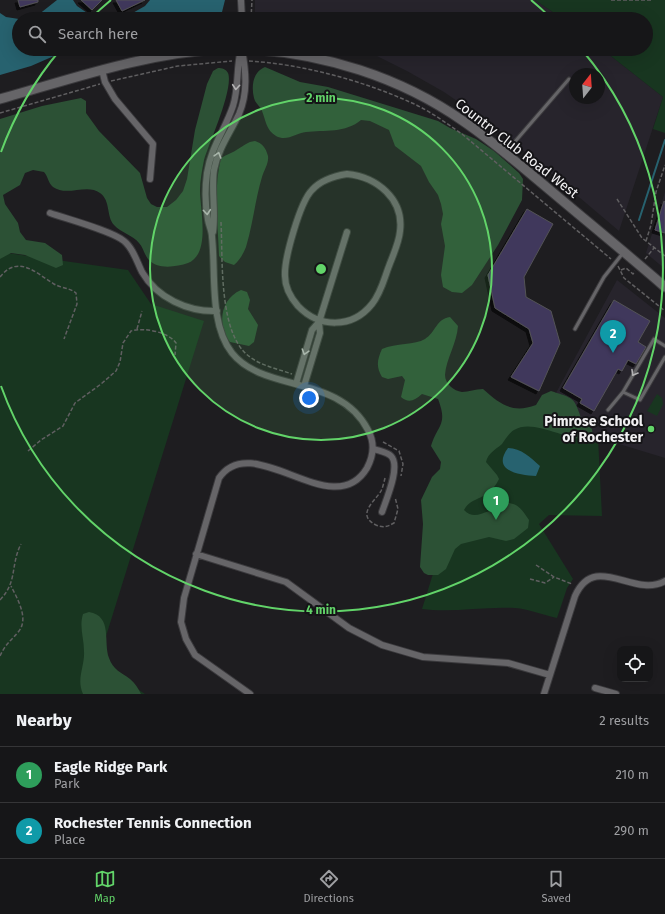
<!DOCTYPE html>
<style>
:root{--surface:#161618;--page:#1f1f21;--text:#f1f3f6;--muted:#9e9fa2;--line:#353537;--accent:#62d469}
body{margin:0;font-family:"Fira Sans",sans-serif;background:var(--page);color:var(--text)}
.controls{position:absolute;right:12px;bottom:12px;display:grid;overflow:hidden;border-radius:8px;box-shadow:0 4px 16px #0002}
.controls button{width:36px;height:36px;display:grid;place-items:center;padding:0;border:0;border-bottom:1px solid var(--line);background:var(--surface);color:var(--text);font:20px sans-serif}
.compass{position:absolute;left:569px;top:68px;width:36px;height:36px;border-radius:50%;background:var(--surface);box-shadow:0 4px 16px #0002;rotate:17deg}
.you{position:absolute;left:309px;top:398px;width:14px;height:14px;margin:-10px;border:3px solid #fff;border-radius:50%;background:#1a73e8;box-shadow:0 0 0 6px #1a73e833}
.badge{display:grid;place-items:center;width:26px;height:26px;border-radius:50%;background:var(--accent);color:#fff;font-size:13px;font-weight:700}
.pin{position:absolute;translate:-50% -33px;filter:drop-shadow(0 1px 2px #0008)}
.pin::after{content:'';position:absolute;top:21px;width:14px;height:12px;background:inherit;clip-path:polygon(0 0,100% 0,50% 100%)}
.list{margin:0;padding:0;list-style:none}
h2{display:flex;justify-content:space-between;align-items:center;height:52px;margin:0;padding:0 16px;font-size:17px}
h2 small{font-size:13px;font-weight:400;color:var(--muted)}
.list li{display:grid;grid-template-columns:26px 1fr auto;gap:12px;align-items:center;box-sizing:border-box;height:56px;padding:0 16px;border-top:1px solid var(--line)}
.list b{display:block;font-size:15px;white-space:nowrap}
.list p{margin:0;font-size:13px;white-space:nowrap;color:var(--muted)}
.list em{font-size:13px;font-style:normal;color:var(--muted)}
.icon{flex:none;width:22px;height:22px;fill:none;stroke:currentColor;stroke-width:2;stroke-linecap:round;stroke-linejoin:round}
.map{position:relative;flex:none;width:665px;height:694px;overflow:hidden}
.search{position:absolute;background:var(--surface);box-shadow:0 4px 16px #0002;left:12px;right:12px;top:12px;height:44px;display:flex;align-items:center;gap:10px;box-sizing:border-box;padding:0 14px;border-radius:22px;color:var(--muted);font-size:15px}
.sheet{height:164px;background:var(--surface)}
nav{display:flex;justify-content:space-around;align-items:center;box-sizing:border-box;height:56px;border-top:1px solid var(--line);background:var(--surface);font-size:11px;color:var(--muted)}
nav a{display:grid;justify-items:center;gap:2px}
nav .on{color:var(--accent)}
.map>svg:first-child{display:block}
.built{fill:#27242c;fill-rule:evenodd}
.green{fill:#183620}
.forest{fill:#2c5135}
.water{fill:#27626f}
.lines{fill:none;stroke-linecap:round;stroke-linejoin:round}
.stream{stroke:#27626f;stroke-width:2}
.building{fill:#40375c;stroke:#535356;filter:url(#shadow)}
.service-casing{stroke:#3b3a3d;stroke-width:5}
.minor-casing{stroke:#3b3a3d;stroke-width:8}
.secondary-casing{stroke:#3b3a3d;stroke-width:11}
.path{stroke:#605f61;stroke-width:1.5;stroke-dasharray:4 2;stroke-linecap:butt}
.service{stroke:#666568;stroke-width:3}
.minor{stroke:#666568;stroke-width:6}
.secondary{stroke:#666568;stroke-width:9}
.oneway{stroke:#b3b2b4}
.ring{fill:none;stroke:#62d469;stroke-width:2}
.poi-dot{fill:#62d469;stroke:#151417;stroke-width:1.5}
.labels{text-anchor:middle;stroke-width:4;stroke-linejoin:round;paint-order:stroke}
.street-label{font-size:14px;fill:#f2f1f3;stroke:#151417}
.poi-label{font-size:14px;font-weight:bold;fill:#f2f1f3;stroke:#151417;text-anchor:end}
.centre{fill:#62d469;stroke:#151417;stroke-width:2}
.ring-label{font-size:12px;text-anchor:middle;font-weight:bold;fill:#62d469;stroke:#151417;stroke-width:4;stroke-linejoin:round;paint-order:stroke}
</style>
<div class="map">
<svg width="665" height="694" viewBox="0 0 665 694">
<defs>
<filter id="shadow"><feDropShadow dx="-3" dy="3" stdDeviation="0" flood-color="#0009"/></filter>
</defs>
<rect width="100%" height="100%" fill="#1e1d20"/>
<path class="built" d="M255,0H535L563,19H255Z
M354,49H602L663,97L619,231L540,164L486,121L444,92L407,71L377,56ZM575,74H599V98H575Z
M665,192V269L646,253Z
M617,280L665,318V458L593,436L571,414L550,404Z"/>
<path class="green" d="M535,0H665V133L653,129L663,97L602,49H646V19H563Z
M0,252L128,270L151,304L204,321L98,662L145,694H0Z
M657,394L662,398L663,404L657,416L647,411Z
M528,416L598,438L602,516L549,515L539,524L573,579L567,588L557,618C543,615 528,609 515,608C484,606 453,613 422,609L465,471Z"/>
<path class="forest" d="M265,67L300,82L328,87L438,121L450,128L476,139L494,151L519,173L523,179L522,200L498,245L472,285L462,293L452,292L443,287L441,275L445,246L441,224L443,214L441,204L438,195L429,182L421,166L395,146L389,130L370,121L361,120C346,133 324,130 306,132C296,133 287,142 276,136C266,130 266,121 262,111C260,106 255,103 254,98C251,86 253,72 265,67Z
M218,68C222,68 226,69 228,73C234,89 209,143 204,160C202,170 200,181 200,190C200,210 211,254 188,263C176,267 157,270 148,259C144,254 143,247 139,243C133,235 121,233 114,225C106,216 111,201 100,193C87,183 67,197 53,187C48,183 48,176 44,172L33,170L25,173L20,185L3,195L5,204L18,223L20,232L26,240L45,243L62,255L63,265L56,268L25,255L11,253L0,259V119L42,106L81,98L86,101V113L99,131L140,173L147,198L151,204L157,207H167L176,200L183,191L187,179L195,130L207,84L213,71Z
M255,141C262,143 266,148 268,156C269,163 264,170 262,177C255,200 253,224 246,247C243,254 240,260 234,265L225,262L219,256C218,223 213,190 221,158C227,154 233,153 238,149C245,145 247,142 255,141Z
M241,290L247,292L250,300L248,309L258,325L254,342L249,346L230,342C217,325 220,299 241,290Z
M450,317L458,326C457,343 446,359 445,375C445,384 454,391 462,392C469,392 475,389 483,389C500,404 512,414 536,405L542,395L551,391C559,394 573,396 576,405C582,418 579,419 592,429L593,438C572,445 535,417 514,430C509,433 505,440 502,444C495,450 488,453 486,462L497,475L499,479C488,502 472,495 464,510C473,519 479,514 490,511C498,509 501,509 507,503C518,503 523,511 529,520L528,528L514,539L506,541L489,537L461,544L455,549L446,569L438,575H428L424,573L420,567L423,524L421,500L432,477L440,469L441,462L431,446C438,424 448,425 438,399L422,394C415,400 409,404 401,397L405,380L402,376L388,379L382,377C376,367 377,360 382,349C396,343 415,345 425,339C436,332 436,319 450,317Z
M89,612C113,616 103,642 109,658C113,670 121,672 130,679C135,683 138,688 141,694H83C76,679 85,666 84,651C84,638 79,627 83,614Z"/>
<path class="water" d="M57,0H73L77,6L96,19H20L38,15Z
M150,0H225L222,12L215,19H122L145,6Z
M0,13L6,17L19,19V49H70L31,66L0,75Z
M508,448C521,448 531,458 540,466L536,476C519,475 491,471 508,448Z"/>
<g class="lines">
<path class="stream" d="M639,220L665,140"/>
</g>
<path class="building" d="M18,0H38V2L20,7Z
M81,0H102L92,10Z
M116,0H145L122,11Z
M664,201L665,202V233L655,230Z
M527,209L553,224L524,277L526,297L551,311L560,343L539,391L511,377L533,343L529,329L495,308L488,275Z
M614,300L650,321L638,342L646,347L636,364L628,360L622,371L618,369L594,411L580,403L582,399L563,388Z"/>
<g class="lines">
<defs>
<path id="service" d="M506,152L569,79
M575,329L604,277L623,253
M665,346L654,339L623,392L640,400L665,357
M608,410L623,392"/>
<path id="minor" d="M241,0L242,19
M241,49C236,68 239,88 233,106C225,130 211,147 207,173C205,188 205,205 208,220C209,226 212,231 212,237C216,273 209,324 232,353C264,393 339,374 368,430C375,443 374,455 367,468C333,525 253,428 219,478L184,598L181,622L186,639L195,655L250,694
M102,70L105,82L115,99L153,144L150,179
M347,174C377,177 404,199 400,231C399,243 393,255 389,266C384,279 381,293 372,304C352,329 319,328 298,306C291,298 285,287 285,276C284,259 300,202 312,190C321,180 334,176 347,174Z
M50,213C67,219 112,231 124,241C133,248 137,262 142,272C157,298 188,312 217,311
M213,232C216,211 211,191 214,170C218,149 230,133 239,114C248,93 246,71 242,50
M296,384L312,330L319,322L347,232
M304,386L320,333L319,322
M374,449C379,451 387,452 391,456C401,466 386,500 382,512
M196,554L286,582L349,628L382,645L423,657L508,663L550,675
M595,688L616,694
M544,694L575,596C595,551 634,599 665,581"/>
<path id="secondary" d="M247,49C323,53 400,77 463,121C494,142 522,167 551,191C589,223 627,254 665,287
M0,99C72,79 145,53 221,49"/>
</defs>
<use href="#service" class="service-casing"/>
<use href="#minor" class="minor-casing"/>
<use href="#secondary" class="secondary-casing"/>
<path class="path" d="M611,0H651
M251,19L252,0
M249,61C302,64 364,81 412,103C430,111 446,123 462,134L611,259
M111,81L178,66L232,61
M0,113L100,84
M617,199L642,238L665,256
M221,222C223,259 218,335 250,357C262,366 278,369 292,374
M646,241L651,225L656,192L665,165
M645,259L654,248
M618,266L624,278L665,311
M621,270L626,268L633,274L635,271
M0,277C18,254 36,273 54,284C61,288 70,288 76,293L77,304L64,339
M137,329L142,311
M383,442L399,451L403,464L401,476
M28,451L41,440L63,426L75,403L101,384L116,371L120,362L123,343L131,331C143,327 169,332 176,343L175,355
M385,478C384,482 383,487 381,491C376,500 355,515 376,525C383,528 387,527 394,523L398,509L395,497
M536,565L554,577L572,584
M530,579L545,583L554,577
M0,600C18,581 10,566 21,544
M0,656C6,643 11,641 19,631C29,618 17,598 11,586"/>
<use href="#service" class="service"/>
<use href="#minor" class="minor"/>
<use href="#secondary" class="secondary"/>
</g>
<defs><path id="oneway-chevron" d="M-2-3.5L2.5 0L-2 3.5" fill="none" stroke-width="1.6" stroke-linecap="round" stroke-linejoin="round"/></defs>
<g class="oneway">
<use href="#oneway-chevron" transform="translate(236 87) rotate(95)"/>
<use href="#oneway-chevron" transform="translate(218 155) rotate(-73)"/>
<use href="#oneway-chevron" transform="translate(207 212) rotate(85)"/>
<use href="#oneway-chevron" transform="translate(305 352) rotate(107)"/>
<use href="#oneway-chevron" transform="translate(634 373) rotate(120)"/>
</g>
<circle cx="321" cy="269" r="171" fill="#62d469" fill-opacity=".12"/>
<g class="ring">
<circle cx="321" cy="269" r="171"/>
<path d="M1 152A341 341 0 0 1 60 50M91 18A341 341 0 0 1 111 0M531 0A341 341 0 0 1 551 18M582 50A341 341 0 1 1 1 386"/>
</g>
<circle class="poi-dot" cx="651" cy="429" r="4"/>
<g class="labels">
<g class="street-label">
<text transform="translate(517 148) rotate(38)" y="5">Country Club Road West</text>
</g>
<g class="poi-label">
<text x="643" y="426">Pimrose School<tspan x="643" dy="16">of Rochester</tspan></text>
</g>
</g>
<circle cx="321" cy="269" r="6" class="centre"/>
<g class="ring-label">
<text x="321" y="102">2 min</text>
<text x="321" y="614">4 min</text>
</g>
</svg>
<div class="controls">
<button><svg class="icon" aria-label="locate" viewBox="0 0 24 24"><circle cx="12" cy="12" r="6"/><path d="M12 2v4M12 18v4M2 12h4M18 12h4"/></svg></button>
</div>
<svg class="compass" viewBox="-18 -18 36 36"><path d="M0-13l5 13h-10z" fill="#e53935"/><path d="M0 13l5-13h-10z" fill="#9e9fa2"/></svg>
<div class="you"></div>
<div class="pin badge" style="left:496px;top:520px;background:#2e9e5b">1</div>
<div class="pin badge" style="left:613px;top:353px;background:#0f9aa8">2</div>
<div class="search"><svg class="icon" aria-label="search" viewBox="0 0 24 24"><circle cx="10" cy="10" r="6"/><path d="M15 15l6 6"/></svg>Search here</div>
</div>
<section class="sheet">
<h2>Nearby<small>2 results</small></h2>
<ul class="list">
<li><span class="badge" style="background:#2e9e5b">1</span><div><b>Eagle Ridge Park</b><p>Park</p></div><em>210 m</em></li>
<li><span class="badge" style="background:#0f9aa8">2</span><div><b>Rochester Tennis Connection</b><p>Place</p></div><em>290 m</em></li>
</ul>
</section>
<nav>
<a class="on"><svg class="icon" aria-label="map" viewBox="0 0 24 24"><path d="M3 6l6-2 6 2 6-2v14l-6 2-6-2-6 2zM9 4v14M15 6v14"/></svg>Map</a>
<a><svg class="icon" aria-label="directions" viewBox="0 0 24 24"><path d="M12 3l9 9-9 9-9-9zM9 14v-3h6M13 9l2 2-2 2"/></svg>Directions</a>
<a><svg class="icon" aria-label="saved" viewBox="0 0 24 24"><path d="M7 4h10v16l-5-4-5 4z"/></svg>Saved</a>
</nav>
